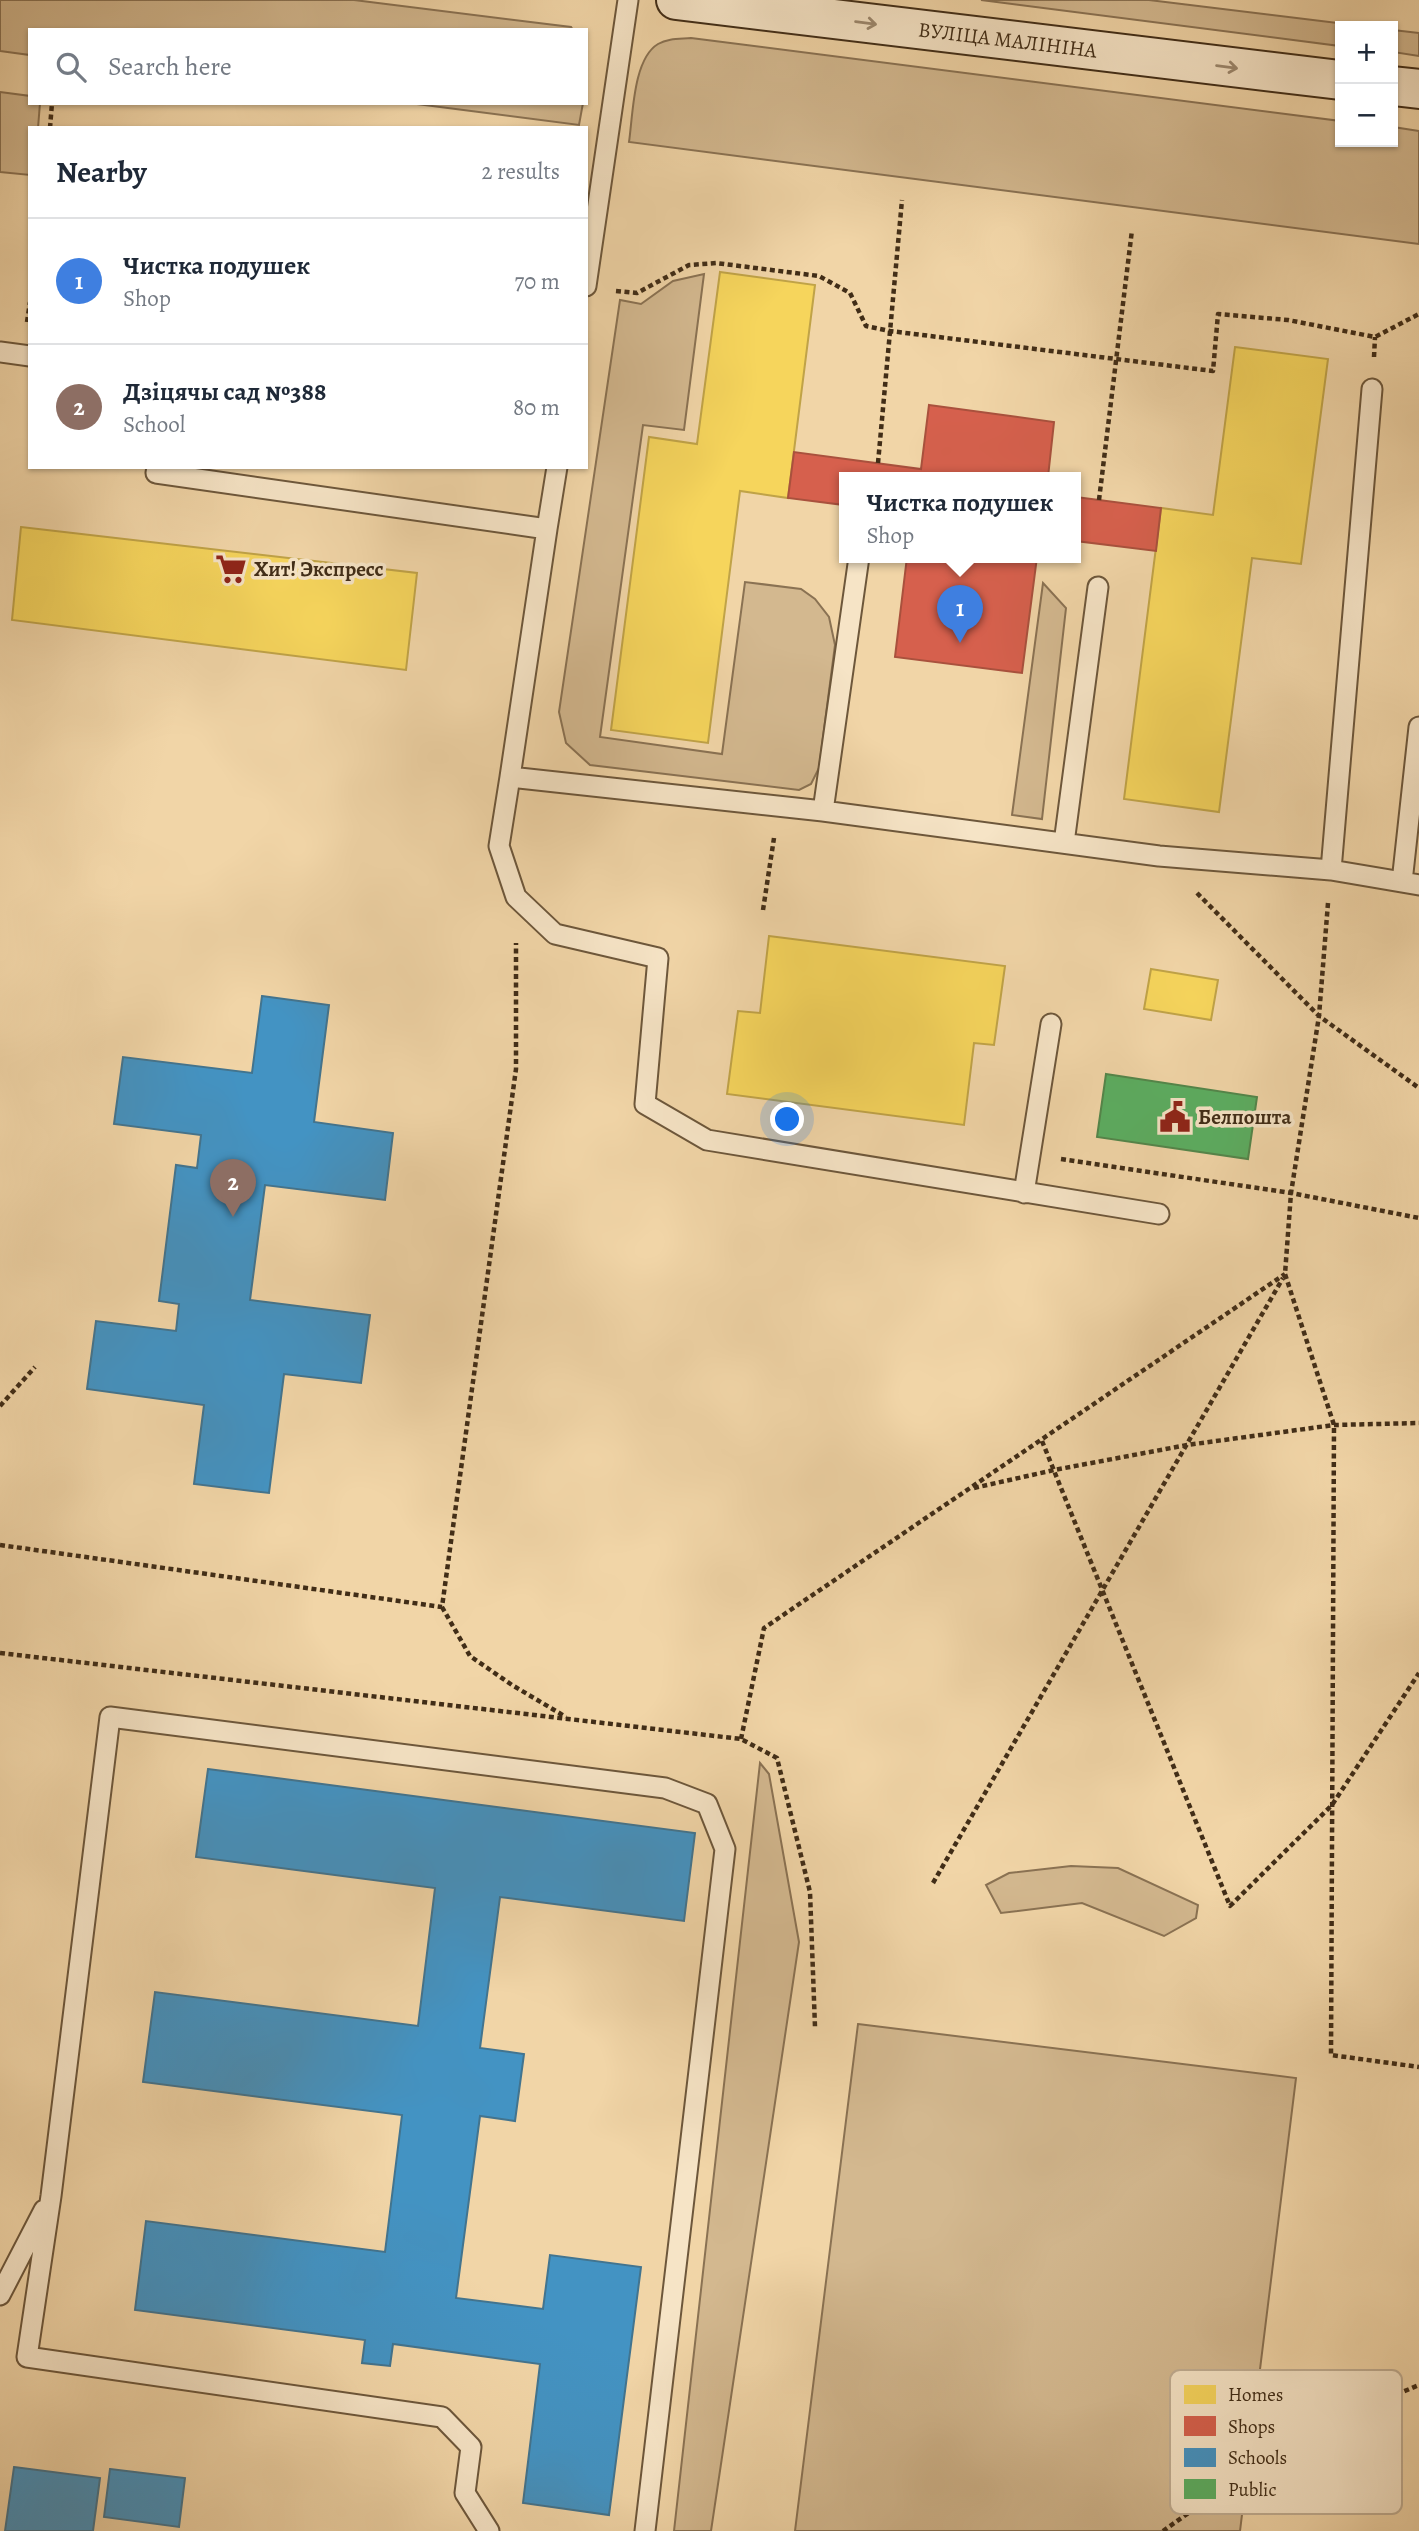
<!DOCTYPE html>
<meta charset="utf-8">
<style>
:root{--surface:#fff;--page:#f6f6f7;--text:#1f2937;--muted:#747a83;--line:#e0e1e3;--accent:#8f2418}
body{margin:0;font-family:Alegreya,serif;background:var(--page);color:var(--text)}
.controls{position:absolute;right:21px;top:21px;display:grid;overflow:hidden;border-radius:0px;box-shadow:0 2px 5px #0004}
.controls button{width:63px;height:63px;display:grid;place-items:center;padding:0;border:0;border-bottom:2px solid var(--line);background:var(--surface);color:var(--text);font:35px sans-serif}
.you{position:absolute;left:788px;top:1120px;width:24px;height:24px;margin:-18px;border:5px solid #fff;border-radius:50%;background:#1a73e8;box-shadow:0 0 0 10px #1a73e833}
.badge{display:grid;place-items:center;width:46px;height:46px;border-radius:50%;background:var(--accent);color:#fff;font-size:23px;font-weight:700}
.pin{position:absolute;translate:-50% -58px;filter:drop-shadow(0 2px 4px #0008)}
.pin::after{content:'';position:absolute;top:37px;width:24px;height:21px;background:inherit;clip-path:polygon(0 0,100% 0,50% 100%)}
.popup{position:absolute;left:839px;top:472px;width:242px;height:91px;box-sizing:border-box;display:grid;place-content:center;border-radius:0px;background:var(--surface);filter:drop-shadow(0 2px 5px #0005);font-size:23px;white-space:nowrap;color:var(--muted)}
.popup b{font-size:26px;color:var(--text)}
.popup::after{content:'';position:absolute;left:50%;top:100%;margin-left:-14px;border:14px solid transparent;border-top-color:var(--surface)}
.list{margin:0;padding:0;list-style:none}
h2{display:flex;justify-content:space-between;align-items:center;height:91px;margin:0;padding:0 28px;font-size:30px}
h2 small{font-size:23px;font-weight:400;color:var(--muted)}
.list li{display:grid;grid-template-columns:46px 1fr auto;gap:21px;align-items:center;box-sizing:border-box;height:126px;padding:0 28px;border-top:2px solid var(--line)}
.list b{display:block;font-size:26px;white-space:nowrap}
.list p{margin:0;font-size:23px;white-space:nowrap;color:var(--muted)}
.list em{font-size:23px;font-style:normal;color:var(--muted)}
.icon{flex:none;width:38px;height:38px;fill:none;stroke:currentColor;stroke-width:2;stroke-linecap:round;stroke-linejoin:round}
.map{position:relative;flex:none;width:1419px;height:2531px;overflow:hidden}
.search{position:absolute;background:var(--surface);box-shadow:0 2px 5px #0004;left:28px;top:28px;width:560px;height:77px;display:flex;align-items:center;gap:18px;box-sizing:border-box;padding:0 24px;border-radius:0px;color:var(--muted);font-size:26px}
.panel{position:absolute;background:var(--surface);box-shadow:0 2px 5px #0004;left:28px;top:126px;width:560px;height:343px;border-radius:0px}
.map>svg:first-child{display:block}
.green{fill:#d3b88f;stroke:#8a7253;stroke-width:2}
.homes{fill:#f6d55c;stroke:#c0a347;stroke-width:2}
.shops{fill:#d6604d;stroke:#a9513d;stroke-width:2}
.schools{fill:#4393c3;stroke:#42748f;stroke-width:2}
.public{fill:#5aae61;stroke:#52874b;stroke-width:2}
.lines{fill:none;stroke-linecap:round;stroke-linejoin:round}
.service-casing{stroke:#6d573b;stroke-width:23}
.secondary-casing{stroke:#412d17;stroke-width:42}
.path{stroke:#412d17;stroke-width:4.5;stroke-dasharray:5 3.5;stroke-linecap:butt}
.service{stroke:#f6e4c6;stroke-width:19}
.secondary{stroke:#f6e4c6;stroke-width:38}
.oneway{stroke:#9c886e}
.labels{text-anchor:middle;stroke-width:7;stroke-linejoin:round;paint-order:stroke}
.street-label{font-size:21px;fill:#412d17;stroke:#f6e4c6}
.poi-label{font-size:21px;font-weight:bold;fill:#412d17;stroke:#f6e4c6;text-anchor:start}
.key{fill:#f6e4c6;stroke:#c0ad92;stroke-width:2}
.key-label{font-size:19px;fill:#412d17}
</style>
<div class="map">
<svg width="1419" height="2531" viewBox="0 0 1419 2531">
<rect width="100%" height="100%" fill="#f1d5a7"/>
<filter id="stains"><feTurbulence type="fractalNoise" baseFrequency=".00286" numOctaves="4"/><feColorMatrix values="0 0 0 0 .2 0 0 0 0 .09 0 0 0 0 .02 0 0 0 .5 -.17"/></filter>
<radialGradient id="worn" r=".72"><stop offset=".6" stop-color="#630" stop-opacity="0"/><stop offset="1" stop-color="#630" stop-opacity=".3"/></radialGradient>
<path class="green" d="M0,0H354L571,27L573,30H30V55L0,51Z
M981,0H1149L1362,26H1340V46Z
M1393,30L1419,33V56L1393,52Z
M691,38L1340,121V142H1393V127L1419,131V244L629,142C633,115 633,59 658,44C668,38 680,39 691,38Z
M0,92L30,96V103H40L38,128H30V175L0,172Z
M409,103H583L579,125Z
M704,274L684,430L643,425L600,737L722,754L745,582L801,589L815,599L829,617L835,645L819,768L811,784L799,790L590,765L566,743L559,712L620,300L641,304L673,281Z
M1043,583L1066,608L1042,819L1012,815Z
M760,1763L769,1774L799,1942L711,2531H674Z
M1071,1866L1118,1868L1198,1905L1196,1918L1164,1936L1082,1903L1001,1913L986,1885L1009,1873Z
M858,2024L1296,2078L1240,2531H795Z"/>
<path class="homes" d="M720,272L815,285L788,498L740,491L708,743L611,730L649,437L697,444Z
M1235,347L1328,359L1301,564L1252,558L1219,812L1124,799L1161,508L1213,515Z
M21,527L417,573L406,670L12,620Z
M769,936L1005,966L994,1045L974,1043L964,1125L727,1094L738,1011L760,1013Z
M1151,969L1218,980L1211,1020L1144,1009Z"/>
<path class="shops" d="M929,405L1054,422L1048,477H844V505L788,498L794,452L921,469Z
M1076,497L1161,508L1156,551L1076,541Z
M907,557H1037L1022,673L895,657Z"/>
<path class="schools" d="M262,996L329,1005L314,1122L393,1133L385,1200L265,1185L250,1300L370,1315L361,1383L284,1374L269,1493L194,1484L204,1405L87,1389L96,1321L176,1331L179,1304L159,1301L176,1165L197,1168L201,1135L114,1124L123,1057L252,1073Z
M208,1769L695,1833L684,1921L500,1897L480,2048L524,2054L515,2121L480,2116L456,2298L543,2309L550,2255L641,2267L609,2515L523,2503L540,2364L393,2344L390,2366L362,2363L365,2340L135,2310L146,2221L385,2252L402,2115L143,2082L155,1992L418,2026L435,1888L196,1857Z
M14,2467L100,2478L93,2531H5Z
M110,2469L185,2478L179,2527L104,2517Z"/>
<path class="public" d="M1106,1074L1257,1097L1248,1159L1097,1137Z"/>
<g class="lines">
<defs>
<path id="service" d="M586,286L628,0
M0,352L30,356
M157,467L156,473L547,529L557,467
M547,529L510,777L823,811L1159,856L1331,870L1419,885
M510,777L499,846L516,897L555,934L658,958L645,1104L707,1140L1159,1214
M823,811L859,557
M1064,843L1098,587
M1331,870L1372,389
M1402,882L1419,727
M1024,1193L1051,1024
M0,2295L44,2210
M489,2531L465,2493L471,2447L442,2417L27,2357L51,2196L110,1717L665,1788L707,1804L725,1849L645,2531"/>
<g id="secondary">
<path id="s1" d="M676,0L1340,80"/>
<path d="M1393,86L1419,89"/>
</g>
</defs>
<use href="#service" class="service-casing"/>
<use href="#secondary" class="secondary-casing"/>
<path class="path" d="M50,128L52,103
M616,291L637,293L689,265L716,263L819,276L850,293L866,326L890,331L1213,371L1218,314L1288,320L1375,337L1419,314
M27,322L30,302
M1374,357L1375,337
M878,463L902,200
M1099,500L1132,230
M1197,893L1319,1016L1419,1088
M1328,903L1319,1016L1291,1193L1285,1274L1334,1425L1331,2055L1419,2067
M763,910L774,838
M1061,1159L1291,1193L1419,1218
M0,1406L35,1367
M1042,1441L1230,1906L1332,1805L1419,1673
M974,1488L1054,1470L1187,1445L1334,1425L1419,1423
M0,1545L442,1607L516,1069V943
M442,1607L470,1656L512,1685L566,1717
M0,1653L741,1739L777,1758L810,1892L815,2027
M741,1739L764,1628L1285,1274
M933,1883L1283,1278
M1163,2531L1296,2437L1419,2385"/>
<use href="#service" class="service"/>
<use href="#secondary" class="secondary"/>
</g>
<defs><path id="oneway-shaft" d="M-6 0H5M1.5-3L5.5 0L1.5 3" fill="none" stroke-width="1.6" stroke-linecap="round" stroke-linejoin="round" transform="scale(1.75)"/></defs>
<g class="oneway">
<use href="#oneway-shaft" transform="translate(866 23) rotate(7)"/>
<use href="#oneway-shaft" transform="translate(1227 67) rotate(7)"/>
</g>
<defs>
<symbol id="supermarket-bare" viewBox="-9 -9 18 18"><path d="M-6-5.5h2.5l.6 2H6L4.5 2H-2.5L-4.4-4H-6ZM-1.5 3.2a1.3 1.3 0 1 0 .1 0ZM3 3.2a1.3 1.3 0 1 0 .1 0Z" fill="#8f2418" stroke="#f6e4c6" stroke-width="2.5" paint-order="stroke"/></symbol>
<symbol id="civic-bare" viewBox="-9 -9 18 18"><path d="M-.6-6.5H3V-4.5H.6V-3L4-1V1h2V6H-6V1h2V-1L-.6-3ZM-1.2 2.5V6h2.4V2.5Z" fill="#8f2418" stroke="#f6e4c6" stroke-width="2.5" paint-order="stroke"/></symbol>
</defs>
<g fill-rule="evenodd">
<use href="#supermarket-bare" x="209" y="547" width="44" height="44"/>
<use href="#civic-bare" x="1153" y="1095" width="44" height="44"/>
</g>
<g class="labels">
<g class="street-label">
<text dy="7" stroke="none"><textPath href="#s1" startOffset="334">ВУЛІЦА МАЛІНІНА</textPath></text>
</g>
<g class="poi-label">
<text x="254" y="576">Хит! Экспресс</text>
<text x="1198" y="1124">Белпошта</text>
</g>
</g>
<rect x="1170" y="2370" width="232" height="144" rx="10" class="key"/>
<rect x="1184" y="2385" width="32" height="19" fill="#f6d55c"/>
<rect x="1184" y="2416" width="32" height="20" fill="#d6604d"/>
<rect x="1184" y="2448" width="32" height="19" fill="#4393c3"/>
<rect x="1184" y="2479" width="32" height="20" fill="#5aae61"/>
<g class="key-label">
<text x="1228" y="2401">Homes</text>
<text x="1228" y="2433">Shops</text>
<text x="1228" y="2464">Schools</text>
<text x="1228" y="2496">Public</text>
</g>
<rect width="100%" height="100%" filter="url(#stains)"/>
<rect width="100%" height="100%" fill="url(#worn)"/>
</svg>
<div class="controls">
<button>+</button>
<button>−</button>
</div>
<div class="you"></div>
<div class="pin badge" style="left:960px;top:643px;background:#3f7fe0">1</div>
<div class="popup"><b>Чистка подушек</b>Shop</div>
<div class="pin badge" style="left:233px;top:1217px;background:#8d6e63">2</div>
<div class="search"><svg class="icon" aria-label="search" viewBox="0 0 24 24"><circle cx="10" cy="10" r="6"/><path d="M15 15l6 6"/></svg>Search here</div>
<section class="panel">
<h2>Nearby<small>2 results</small></h2>
<ul class="list">
<li><span class="badge" style="background:#3f7fe0">1</span><div><b>Чистка подушек</b><p>Shop</p></div><em>70 m</em></li>
<li><span class="badge" style="background:#8d6e63">2</span><div><b>Дзіцячы сад №388</b><p>School</p></div><em>80 m</em></li>
</ul>
</section>
</div>
